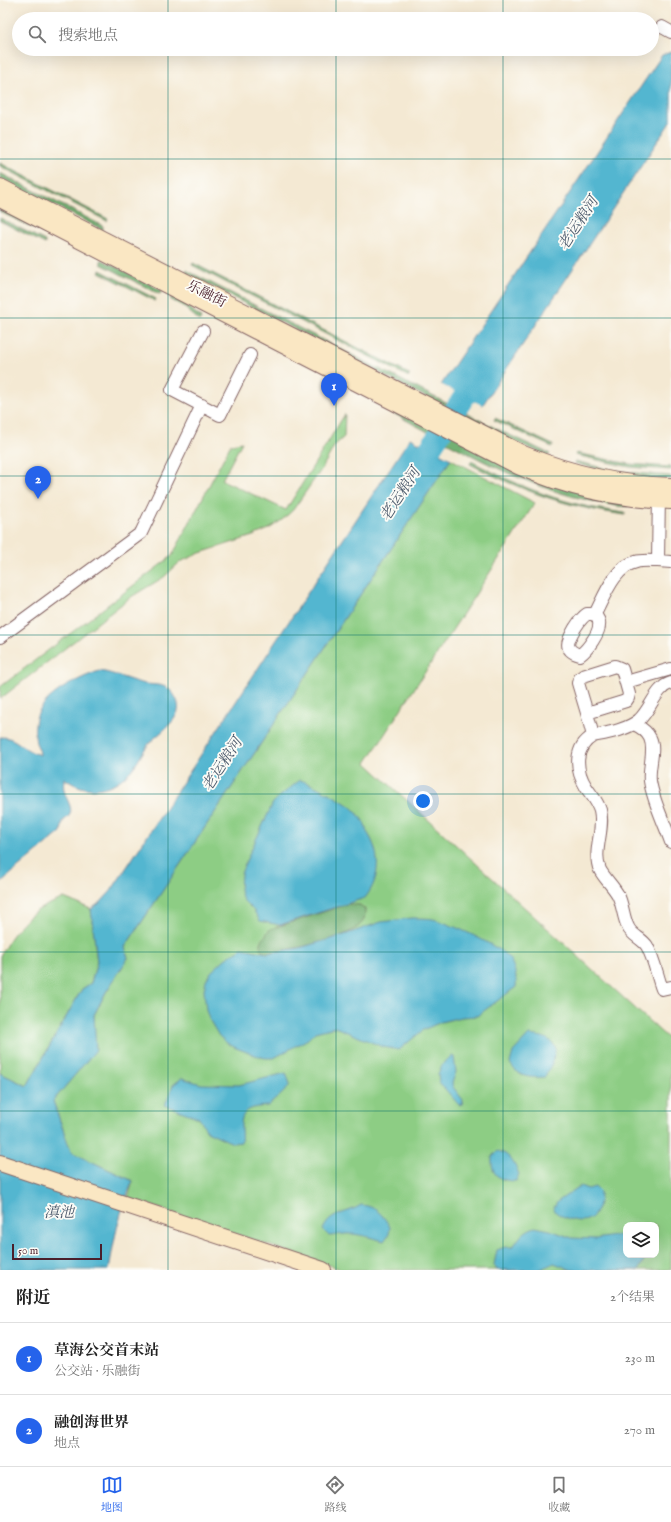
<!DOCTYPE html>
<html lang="zh">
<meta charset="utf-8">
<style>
:root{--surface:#fff;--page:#f2f2f2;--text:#222;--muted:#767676;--line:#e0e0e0;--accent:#2563eb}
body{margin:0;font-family:"IM FELL English","Noto Serif SC",serif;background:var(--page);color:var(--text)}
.controls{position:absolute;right:12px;bottom:12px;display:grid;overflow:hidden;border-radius:8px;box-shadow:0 4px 16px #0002}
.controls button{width:36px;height:36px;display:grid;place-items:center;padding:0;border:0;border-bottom:1px solid var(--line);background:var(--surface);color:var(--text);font:20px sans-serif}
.scale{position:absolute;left:12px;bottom:10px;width:90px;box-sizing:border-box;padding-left:4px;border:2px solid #4a1f2b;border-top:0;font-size:11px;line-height:14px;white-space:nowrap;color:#4a1f2b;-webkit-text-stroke:3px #fdfcf7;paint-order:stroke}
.you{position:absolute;left:423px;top:801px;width:14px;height:14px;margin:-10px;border:3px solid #fff;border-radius:50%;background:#1a73e8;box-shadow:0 0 0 6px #1a73e833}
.badge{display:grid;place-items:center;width:26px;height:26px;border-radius:50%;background:var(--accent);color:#fff;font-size:13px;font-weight:700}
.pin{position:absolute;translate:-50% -33px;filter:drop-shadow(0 1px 2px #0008)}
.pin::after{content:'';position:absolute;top:21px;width:14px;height:12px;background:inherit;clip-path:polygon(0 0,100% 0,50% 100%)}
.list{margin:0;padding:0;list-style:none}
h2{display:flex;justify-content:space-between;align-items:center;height:52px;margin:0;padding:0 16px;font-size:17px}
h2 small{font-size:13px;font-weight:400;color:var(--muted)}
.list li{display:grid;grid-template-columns:26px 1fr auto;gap:12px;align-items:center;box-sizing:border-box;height:72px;padding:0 16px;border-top:1px solid var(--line)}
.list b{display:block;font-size:15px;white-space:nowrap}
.list p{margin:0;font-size:13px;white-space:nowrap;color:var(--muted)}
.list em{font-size:13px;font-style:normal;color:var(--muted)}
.icon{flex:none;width:22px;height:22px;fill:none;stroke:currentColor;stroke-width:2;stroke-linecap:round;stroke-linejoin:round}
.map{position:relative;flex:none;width:671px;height:1270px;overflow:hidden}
.search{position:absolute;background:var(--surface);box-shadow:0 4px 16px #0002;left:12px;right:12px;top:12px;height:44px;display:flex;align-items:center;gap:10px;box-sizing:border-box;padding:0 14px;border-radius:22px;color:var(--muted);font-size:15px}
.sheet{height:196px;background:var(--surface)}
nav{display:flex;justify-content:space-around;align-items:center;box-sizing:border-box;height:56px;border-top:1px solid var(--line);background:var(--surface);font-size:11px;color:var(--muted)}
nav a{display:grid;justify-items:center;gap:2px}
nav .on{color:var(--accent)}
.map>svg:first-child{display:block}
.green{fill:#8dcd84;stroke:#6c7658;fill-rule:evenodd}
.forest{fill:#72b072;stroke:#5e684e}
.water{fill:#52b6d0;stroke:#4e6a7e}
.pier{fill:#f4e9d3}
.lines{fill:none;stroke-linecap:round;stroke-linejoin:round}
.river{stroke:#52b6d0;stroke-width:22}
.street-casing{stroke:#866666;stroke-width:14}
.secondary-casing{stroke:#866666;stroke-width:18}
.street{stroke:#fff;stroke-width:12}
.secondary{stroke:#fae7c3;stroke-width:16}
.grid{fill:none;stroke:#0f766e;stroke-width:1;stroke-opacity:0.55}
.labels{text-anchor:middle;stroke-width:3.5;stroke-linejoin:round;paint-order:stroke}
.street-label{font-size:14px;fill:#4a1f2b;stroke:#fdfcf7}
.water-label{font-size:15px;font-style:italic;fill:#4d5b6d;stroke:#fdfcf7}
</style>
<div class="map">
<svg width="671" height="1270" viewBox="0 0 671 1270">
<rect width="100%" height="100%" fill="#fdfcf7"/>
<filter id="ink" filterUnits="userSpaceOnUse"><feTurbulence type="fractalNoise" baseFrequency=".025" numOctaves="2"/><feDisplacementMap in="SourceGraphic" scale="8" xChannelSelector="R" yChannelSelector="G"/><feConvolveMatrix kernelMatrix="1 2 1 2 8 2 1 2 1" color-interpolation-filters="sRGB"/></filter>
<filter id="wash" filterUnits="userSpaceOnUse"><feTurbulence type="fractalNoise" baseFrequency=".012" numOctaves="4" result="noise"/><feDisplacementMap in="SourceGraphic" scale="16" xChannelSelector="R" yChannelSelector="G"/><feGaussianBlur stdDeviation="0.9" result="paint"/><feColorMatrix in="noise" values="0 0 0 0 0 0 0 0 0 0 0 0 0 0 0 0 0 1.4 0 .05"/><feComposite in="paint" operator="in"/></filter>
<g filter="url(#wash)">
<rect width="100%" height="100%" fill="#f4e9d3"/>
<path class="green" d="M345,414L344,437L335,445L321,470L293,510L282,520L269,529L253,536L200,553L180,562L164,577L131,597L0,699V687L172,556L231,444L242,442L222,480L286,510Z
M451,459L535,503L366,763L671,1041V1270H343L128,1198L133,1181L71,1152L53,1101L95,1050L94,1015L106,992L128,958L125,947ZM626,1225H656V1255H626Z
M64,898L91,909L97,962L91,983L82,989L27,1086L0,1073V956C8,940 22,920 38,910C46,905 55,902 64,898Z"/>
<path class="forest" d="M0,163L108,219L107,221L0,166Z
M0,173L103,226V230L0,178Z
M0,207L53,235L52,237L0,212Z
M0,218L45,241V244L0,221Z
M101,260H103L161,290V293L159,294L101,264Z
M193,263L409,374V377L192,265Z
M100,270L156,299L155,301L99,272Z
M186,270L503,432L550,454L548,456L501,436L186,273Z
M171,296L183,302L201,318L200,321L181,305L171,300Z
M389,408L628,504V506C620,508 609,504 601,503C524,489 457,447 389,411Z
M495,418L553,445L552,447L494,420Z
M576,453L630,464L671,467V470L630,467L575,455Z
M471,461C524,489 565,505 625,513V515C565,507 523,491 470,464Z
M575,461L615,471L671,476V479C637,478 607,472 574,463Z
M348,904L360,905L365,909C365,913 365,918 363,921C354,939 287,950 267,953L263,952L260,947L262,940L270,929Z"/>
<path class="water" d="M671,52V121L482,406L441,385L662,55Z
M410,438L451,459L125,947L128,958L106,992L94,1015L96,1050L53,1101L71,1152L133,1181C120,1209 114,1239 109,1270H0V1073L27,1086L82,989L91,983L97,962L91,909L101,902L111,891Z
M99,671C115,673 130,681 146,684C154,685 162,684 169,689C175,694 180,704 178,711C174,725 157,734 148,745C142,752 139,761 133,768C114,791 87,796 64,778C64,782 63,787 64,790C67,803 78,812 63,821L61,832L0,883V737C17,736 23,751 40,755C40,751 38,747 36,743C35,737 34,731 35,725C36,697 77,679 99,671Z
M300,780C311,783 345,801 353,809C358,814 364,821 366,827C367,830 365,829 367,832C381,853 381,878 365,898L280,925L260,921L254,911L243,900L240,891L241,874L246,861L273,803L279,797Z
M412,918C419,918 426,918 433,919C451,924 498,945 509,958C515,967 517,978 516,987L477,1016L462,1017L441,1022L423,1030L399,1050L383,1047L335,1027L315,1032L308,1039L274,1058H265L255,1055L236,1048L227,1043L219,1036L209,1019L206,1010L204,990L206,980L211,972L225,959L242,948L267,953L299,948L344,935L381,922Z
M529,1035C542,1037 549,1036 556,1048L552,1063L545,1077C530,1078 518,1078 510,1063L513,1052Z
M452,1056L454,1057L456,1072L452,1083L453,1087L463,1100L462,1104L459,1105L439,1082L438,1074L441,1067L445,1061Z
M286,1073L290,1084C285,1093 276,1098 268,1106C254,1107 241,1108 241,1126C241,1132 242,1136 241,1142L233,1143L226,1140L207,1131L199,1118L165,1105L173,1085L182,1078L201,1084L239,1085Z
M498,1151C510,1154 514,1163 519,1174L516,1181C497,1181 491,1174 492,1156Z
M580,1186L588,1189L595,1187L600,1192C600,1211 593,1225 573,1220C565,1218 559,1215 553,1210L557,1202Z
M361,1205C376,1206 383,1215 390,1227L389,1234L384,1241C372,1238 357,1233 345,1234C339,1234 334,1236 329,1236L323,1230C329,1213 347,1214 361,1205Z
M535,1227L550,1230L572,1238L596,1239L626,1234V1255H648L638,1270H572L554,1263L539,1270H497L494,1265L497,1250L505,1247H513C519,1238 523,1231 535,1227Z"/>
<path class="pier" d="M440,384L484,406L481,407L441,387Z"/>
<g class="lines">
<path class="river" d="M414,473L481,371"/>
</g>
</g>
<g filter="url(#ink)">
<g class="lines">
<defs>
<path id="street" d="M662,27L671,32
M203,331L172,390L220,415L250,355
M658,561L671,562
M587,614H595C596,617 599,619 599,622C601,632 587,650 580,655C562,650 568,640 575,628C579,622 581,618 587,614Z
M595,614C604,597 615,566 636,562C642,560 651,561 658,561L659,493
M0,637L141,533L202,405
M615,666L622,669L629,694L628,698L626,701L587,713L578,683L580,678L583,676Z
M626,682L671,669
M587,713L593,736C574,747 575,769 586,787C591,795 597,800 600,810C605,830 592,851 600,870C605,879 613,886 618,895C623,905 623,917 628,927C632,936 642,938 647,946C654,959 657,975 662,989L671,987
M634,724C640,727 647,731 650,738C656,750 648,767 650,781C653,801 664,822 671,842
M593,736C608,733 627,730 639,720C651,709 656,687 671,683"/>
<path id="secondary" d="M0,187L523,454C570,473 620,485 671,486
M0,199L518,466C567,488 618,499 671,501
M0,1163L323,1270"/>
</defs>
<use href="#street" class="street-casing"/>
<use href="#secondary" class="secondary-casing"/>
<use href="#street" class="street"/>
<use href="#secondary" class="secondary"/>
</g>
</g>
<path class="grid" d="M168,0V19M336,0V19M503,0V19M168,49V1270M336,49V1270M503,49V1270M0,159H671M0,318H671M0,476H671M0,635H671M0,794H671M0,952H671M0,1111H671"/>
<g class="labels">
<g class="street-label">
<text transform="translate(207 293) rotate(27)" y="5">乐融街</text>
</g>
<g class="water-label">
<text transform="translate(578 223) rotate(-57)" y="5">老运粮河</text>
<text transform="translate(400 494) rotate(-57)" y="5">老运粮河</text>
<text transform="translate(222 764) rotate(-57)" y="5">老运粮河</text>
<text x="59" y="1217">滇池</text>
</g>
</g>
</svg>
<div class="controls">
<button><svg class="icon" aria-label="layers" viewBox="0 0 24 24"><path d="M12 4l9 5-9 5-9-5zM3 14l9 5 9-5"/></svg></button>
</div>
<div class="scale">50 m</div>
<div class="you"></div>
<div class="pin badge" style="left:334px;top:406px">1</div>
<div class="pin badge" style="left:38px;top:499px">2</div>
<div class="search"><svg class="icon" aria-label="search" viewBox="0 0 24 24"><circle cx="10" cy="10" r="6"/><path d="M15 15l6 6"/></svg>搜索地点</div>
</div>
<section class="sheet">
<h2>附近<small>2个结果</small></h2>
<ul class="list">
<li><span class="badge">1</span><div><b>草海公交首末站</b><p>公交站 · 乐融街</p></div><em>230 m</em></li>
<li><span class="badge">2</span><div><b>融创海世界</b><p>地点</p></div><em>270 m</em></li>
</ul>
</section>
<nav>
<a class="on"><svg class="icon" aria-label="map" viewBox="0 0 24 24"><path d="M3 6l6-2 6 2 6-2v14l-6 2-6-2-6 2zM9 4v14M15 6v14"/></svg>地图</a>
<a><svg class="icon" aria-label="directions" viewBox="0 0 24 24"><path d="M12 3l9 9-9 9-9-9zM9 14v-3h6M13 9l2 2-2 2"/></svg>路线</a>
<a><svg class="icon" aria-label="saved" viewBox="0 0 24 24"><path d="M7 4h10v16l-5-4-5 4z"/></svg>收藏</a>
</nav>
